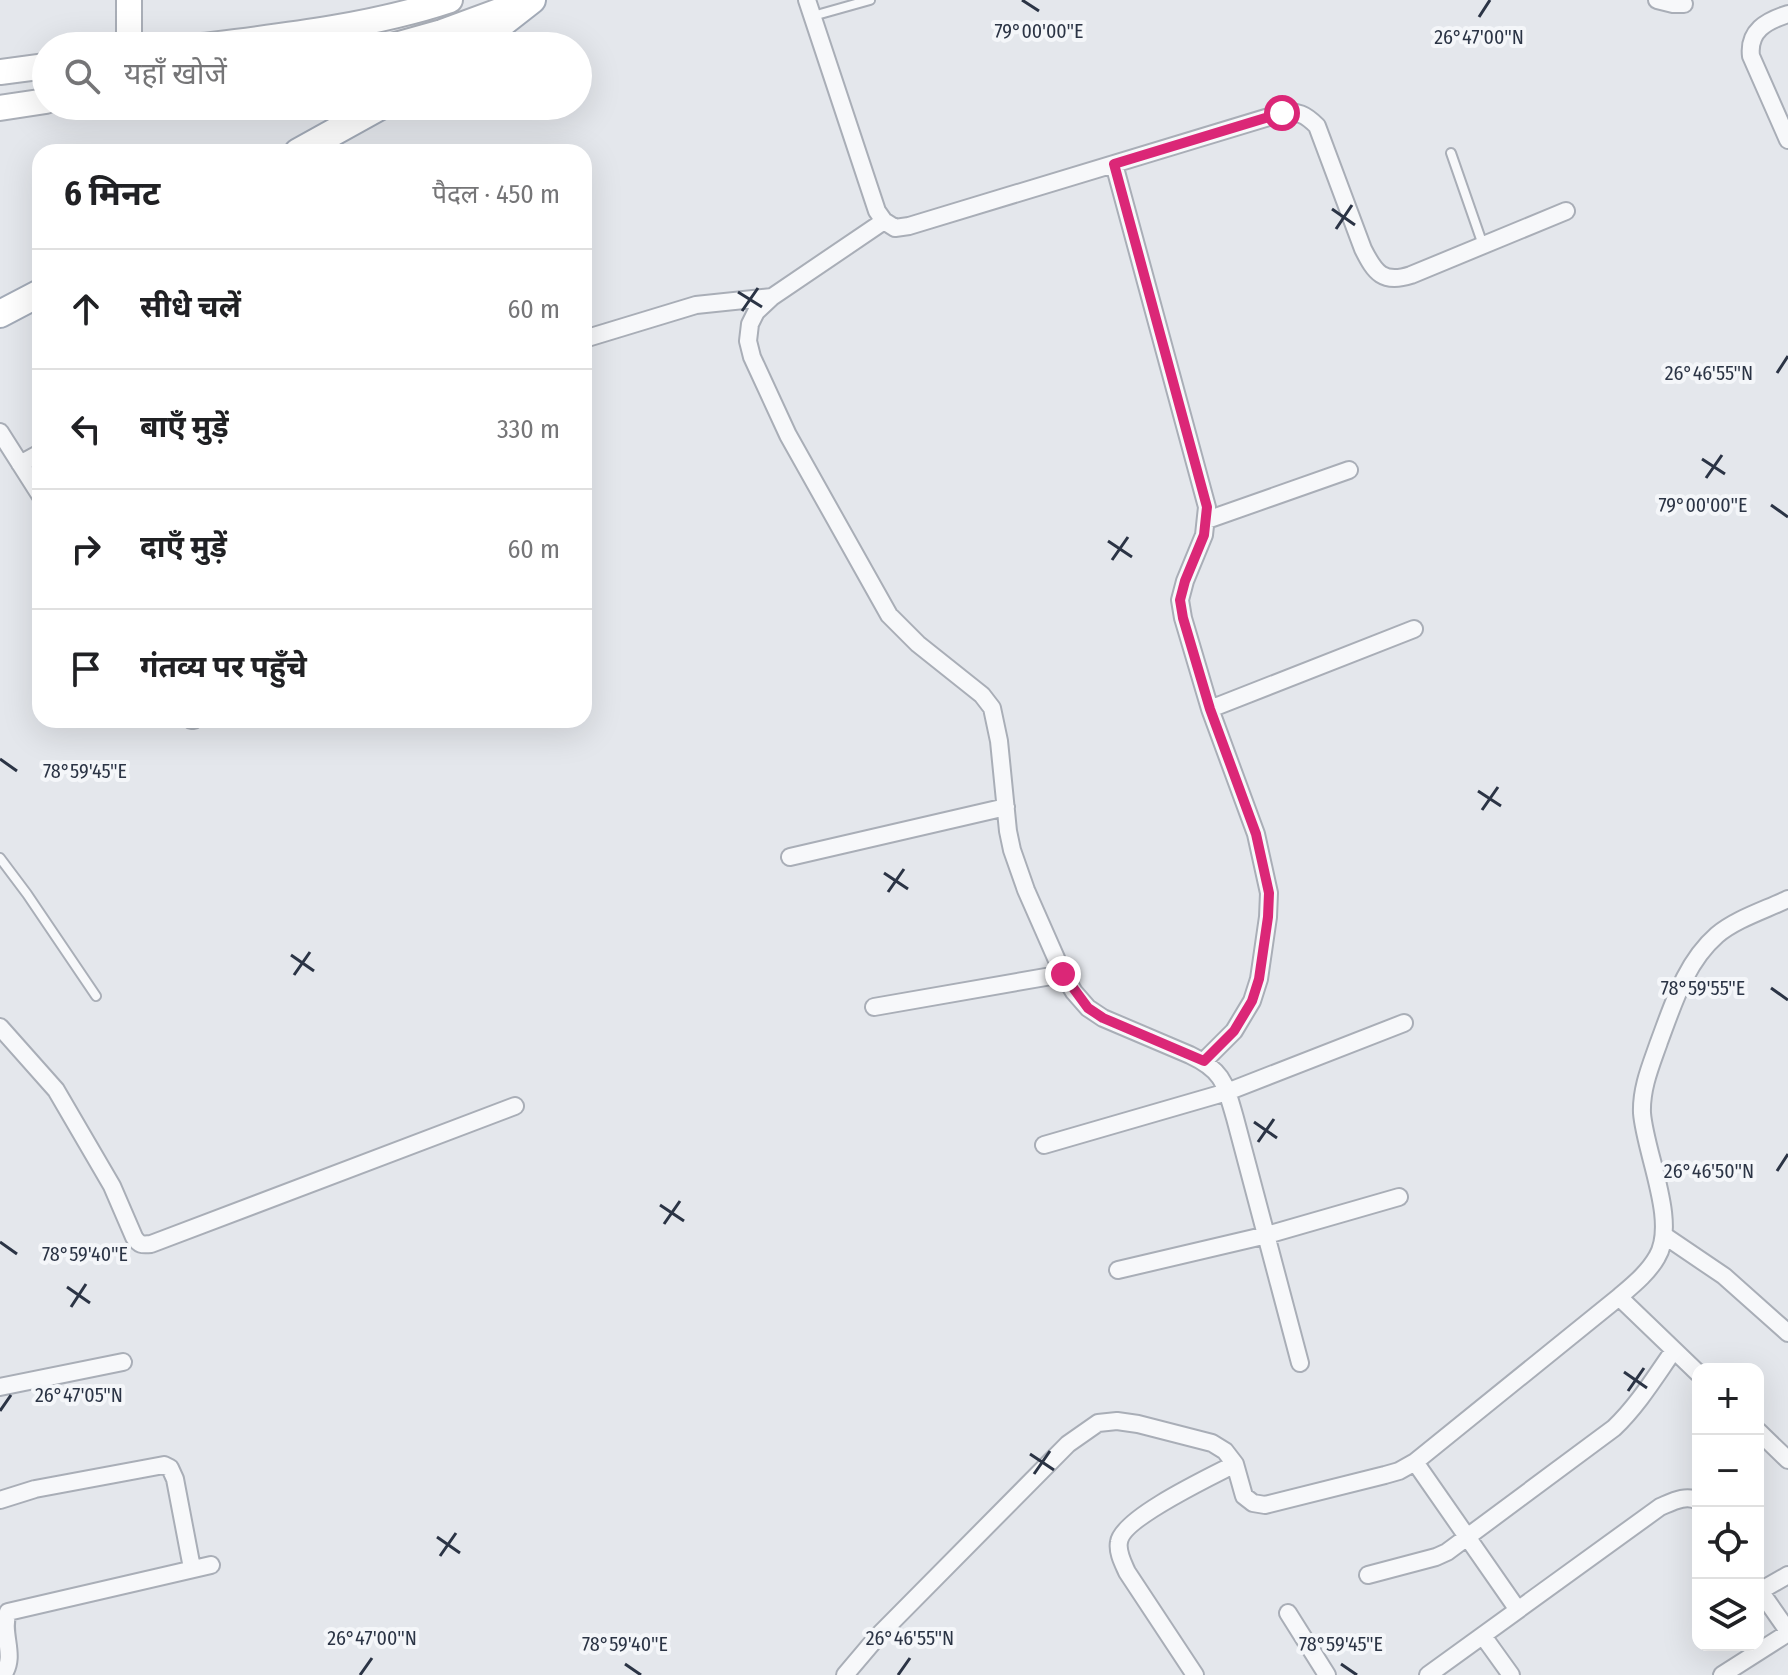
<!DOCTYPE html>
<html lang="hi">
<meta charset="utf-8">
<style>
:root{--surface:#fff;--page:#f6f6f6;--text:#202124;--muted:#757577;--line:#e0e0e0}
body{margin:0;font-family:"Fira Sans Condensed","Noto Sans Devanagari",sans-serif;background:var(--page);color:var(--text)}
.controls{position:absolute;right:24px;bottom:24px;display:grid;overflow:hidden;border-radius:16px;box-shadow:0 8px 32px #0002}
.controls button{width:72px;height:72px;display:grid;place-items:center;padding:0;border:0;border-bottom:2px solid var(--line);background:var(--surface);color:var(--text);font:40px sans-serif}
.stop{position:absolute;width:24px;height:24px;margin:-18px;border:6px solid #db2777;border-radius:50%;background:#fff}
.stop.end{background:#db2777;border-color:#fff;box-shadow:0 2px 8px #0008}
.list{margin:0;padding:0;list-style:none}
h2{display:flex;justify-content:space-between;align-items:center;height:104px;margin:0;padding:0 32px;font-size:34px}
h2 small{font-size:26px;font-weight:400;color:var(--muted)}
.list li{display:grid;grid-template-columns:52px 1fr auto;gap:24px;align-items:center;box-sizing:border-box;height:120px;padding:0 32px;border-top:2px solid var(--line)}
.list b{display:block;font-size:30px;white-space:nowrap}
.list em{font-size:26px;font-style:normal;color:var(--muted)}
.icon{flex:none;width:44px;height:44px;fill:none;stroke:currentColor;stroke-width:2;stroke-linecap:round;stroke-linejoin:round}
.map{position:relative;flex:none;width:1788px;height:1675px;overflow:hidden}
.search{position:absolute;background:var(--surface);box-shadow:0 8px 32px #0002;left:32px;top:32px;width:560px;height:88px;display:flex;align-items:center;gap:20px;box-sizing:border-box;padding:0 28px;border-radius:44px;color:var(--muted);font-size:30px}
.panel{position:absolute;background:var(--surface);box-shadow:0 8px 32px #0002;left:32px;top:144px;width:560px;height:584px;border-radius:24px}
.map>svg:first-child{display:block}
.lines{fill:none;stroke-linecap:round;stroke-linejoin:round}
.lane-casing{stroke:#a9aeb7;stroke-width:12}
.street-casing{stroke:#a9aeb7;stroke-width:20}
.secondary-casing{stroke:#a9aeb7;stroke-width:28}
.primary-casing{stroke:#a3abb8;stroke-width:30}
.lane{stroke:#f7f8fa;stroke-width:8}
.street{stroke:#f7f8fa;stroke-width:16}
.secondary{stroke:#fff;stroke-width:24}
.primary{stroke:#fff;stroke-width:26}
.route{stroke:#db2777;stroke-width:10}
.ticks{fill:none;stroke:#2b3445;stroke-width:3}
.ticks-label{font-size:20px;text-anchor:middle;fill:#2b3445;stroke:#f4f6f9;stroke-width:8;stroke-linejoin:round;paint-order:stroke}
</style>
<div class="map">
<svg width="1788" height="1675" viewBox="0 0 1788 1675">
<rect width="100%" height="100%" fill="#e4e7ec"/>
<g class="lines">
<defs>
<path id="lane" d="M813,16L870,0
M1451,153L1483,245
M0,858L27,894L96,996"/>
<path id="street" d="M807,0L877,211L884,221L895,228L909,226L1282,113C1298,111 1305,114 1317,126L1363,249C1375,273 1383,284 1411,275L1566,211
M1657,0L1673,4H1684
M1788,14C1766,21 1748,31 1751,56L1788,140
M1114,164L1207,507L1204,535L1185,581L1180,600L1183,618L1210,709L1256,834L1269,893L1268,917L1259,979L1252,1001L1234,1031L1204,1061
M884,221L772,297L756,312L750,324L748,341L752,357L788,435L889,615L918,644L982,695L992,708L999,741L1008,831L1012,850L1026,890L1063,974L1074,992L1088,1008L1103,1018L1190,1055C1224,1071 1225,1084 1235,1118L1300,1363
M584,339L696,305L772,297
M0,432L40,495
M20,464L40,453
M1207,520L1349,470
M1210,709L1414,629
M191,720H194
M790,857L1006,807
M874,1007L1063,974
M0,1027L56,1090L112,1186L134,1237C139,1245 142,1245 151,1244L515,1106
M1044,1145L1227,1092L1404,1023
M1665,1236L1724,1276L1788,1333
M1118,1270L1267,1235L1399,1197
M1619,1297L1698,1373
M0,1387L123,1362
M1758,1431L1788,1460
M1415,1462L1518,1610
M0,1500L35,1489L164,1465L170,1468L175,1479L192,1568
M1368,1575L1436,1557L1447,1552L1614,1428C1638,1405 1655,1377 1674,1350
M1758,1588L1788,1631
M1760,1591L1788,1575
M1288,1613L1327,1675
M1483,1636L1511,1675
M3,1675C17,1655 0,1634 8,1612L211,1565
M845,1675L878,1636L1068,1444L1098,1423L1117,1421L1138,1424L1212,1443L1225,1451L1235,1464L1244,1496L1253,1503L1265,1505L1385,1475L1399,1471L1415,1462L1619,1297C1633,1285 1648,1273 1657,1257C1678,1222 1645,1153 1642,1113C1641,1088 1651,1065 1659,1042C1673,1005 1685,963 1717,935C1736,919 1765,910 1788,899
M1195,1675L1127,1572C1123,1563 1117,1552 1119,1542C1122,1518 1212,1476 1235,1464
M1428,1675L1660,1507C1672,1502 1686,1494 1698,1501
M1722,1675L1788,1633"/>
<path id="secondary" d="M129,0V46
M202,46C284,36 372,26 450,0
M392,46L442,32L526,1
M0,72L46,66
M0,108L46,101"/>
<path id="primary" d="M473,46L532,0
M298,152L381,106
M0,314L40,293"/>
</defs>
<use href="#lane" class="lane-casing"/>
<use href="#street" class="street-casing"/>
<use href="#secondary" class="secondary-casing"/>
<use href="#primary" class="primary-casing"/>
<use href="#lane" class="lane"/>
<use href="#street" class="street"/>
<use href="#secondary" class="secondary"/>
<use href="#primary" class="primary"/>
</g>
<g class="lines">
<path class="route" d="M1063,974L1088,1008L1103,1018L1204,1061L1234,1031L1252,1001L1259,979L1268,917L1269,893L1256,834L1210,709L1183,618L1180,600L1185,581L1204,535L1207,507L1114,164L1282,113"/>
</g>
<path class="ticks" d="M1022,0L1039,11M1479,17L1490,0M1332,209L1355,225M1336,229L1352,205M738,292L762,307M742,311L758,288M1777,373L1788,356M1702,459L1725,474M1706,478L1722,455M1771,505L1788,517M1108,541L1132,557M1112,560L1128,537M0,759L17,771M1478,791L1501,806M1482,810L1498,787M884,873L908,889M888,892L904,869M291,955L314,971M294,975L310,952M1771,988L1788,1000M1254,1122L1277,1138M1258,1142L1274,1119M1777,1171L1788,1154M660,1205L684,1221M664,1224L680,1201M0,1242L17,1254M67,1287L90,1303M71,1307L86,1284M1624,1372L1647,1388M1628,1391L1644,1368M0,1411L11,1395M1030,1454L1054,1470M1034,1474L1050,1451M437,1537L460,1553M440,1556L456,1533M625,1664L641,1675M1341,1664L1357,1675M360,1675L372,1658M898,1675L910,1658"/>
<g class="ticks-label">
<text x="1039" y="38">79°00'00"E</text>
<text x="1479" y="44">26°47'00"N</text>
<text x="1709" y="380">26°46'55"N</text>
<text x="1703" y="512">79°00'00"E</text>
<text x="85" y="778">78°59'45"E</text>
<text x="1703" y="995">78°59'55"E</text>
<text x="1709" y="1178">26°46'50"N</text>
<text x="85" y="1261">78°59'40"E</text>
<text x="79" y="1402">26°47'05"N</text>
<text x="372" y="1645">26°47'00"N</text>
<text x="910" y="1645">26°46'55"N</text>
<text x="625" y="1651">78°59'40"E</text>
<text x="1341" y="1651">78°59'45"E</text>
</g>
</svg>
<div class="controls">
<button>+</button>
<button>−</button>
<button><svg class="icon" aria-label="locate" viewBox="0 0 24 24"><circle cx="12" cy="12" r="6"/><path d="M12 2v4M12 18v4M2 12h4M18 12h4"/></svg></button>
<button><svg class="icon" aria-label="layers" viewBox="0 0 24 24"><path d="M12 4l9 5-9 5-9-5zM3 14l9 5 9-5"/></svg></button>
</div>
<div class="stop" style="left:1282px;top:113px"></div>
<div class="stop end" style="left:1063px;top:974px"></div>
<div class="search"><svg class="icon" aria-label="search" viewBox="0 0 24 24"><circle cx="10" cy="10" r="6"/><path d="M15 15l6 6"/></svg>यहाँ खोजें</div>
<section class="panel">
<h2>6 मिनट<small>पैदल · 450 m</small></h2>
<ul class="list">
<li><svg class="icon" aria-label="ahead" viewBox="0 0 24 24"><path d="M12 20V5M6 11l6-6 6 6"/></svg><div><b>सीधे चलें</b></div><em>60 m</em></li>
<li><svg class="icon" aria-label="left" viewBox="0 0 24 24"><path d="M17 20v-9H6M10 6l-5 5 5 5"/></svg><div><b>बाएँ मुड़ें</b></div><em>330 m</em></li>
<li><svg class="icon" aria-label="right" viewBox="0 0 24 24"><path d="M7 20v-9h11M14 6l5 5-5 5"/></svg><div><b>दाएँ मुड़ें</b></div><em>60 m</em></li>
<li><svg class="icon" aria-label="arrive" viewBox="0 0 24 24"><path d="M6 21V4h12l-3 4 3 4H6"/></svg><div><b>गंतव्य पर पहुँचे</b></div></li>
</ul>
</section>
</div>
